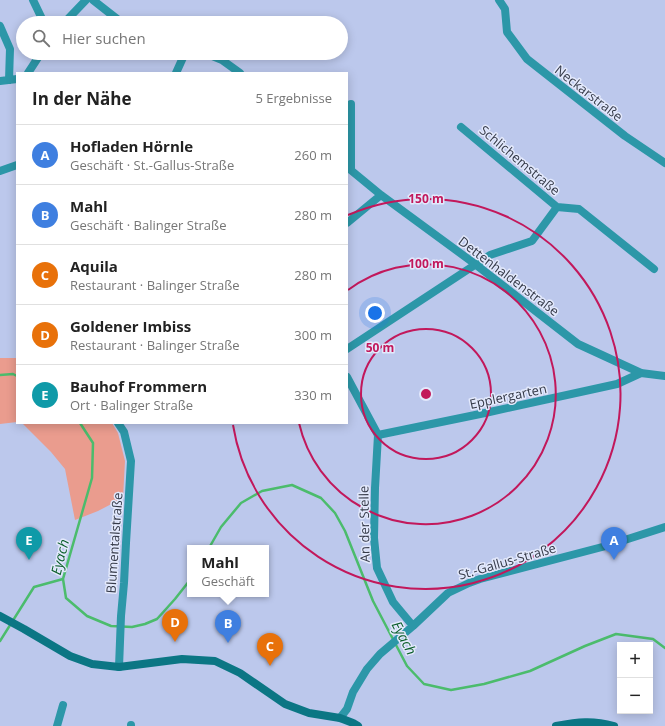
<!DOCTYPE html>
<html lang="de">
<meta charset="utf-8">
<style>
:root{--surface:#fff;--page:#f2f2f2;--text:#222;--muted:#767676;--line:#e0e0e0;--accent:#db2777}
body{margin:0;font-family:"Open Sans",sans-serif;background:var(--page);color:var(--text)}
.controls{position:absolute;right:12px;bottom:12px;display:grid;overflow:hidden;border-radius:0px;box-shadow:0 2px 10px #0003}
.controls button{width:36px;height:36px;display:grid;place-items:center;padding:0;border:0;border-bottom:1px solid var(--line);background:var(--surface);color:var(--text);font:20px sans-serif}
.you{position:absolute;left:375px;top:313px;width:14px;height:14px;margin:-10px;border:3px solid #fff;border-radius:50%;background:#1a73e8;box-shadow:0 0 0 6px #1a73e833}
.badge{display:grid;place-items:center;width:26px;height:26px;border-radius:50%;background:var(--accent);color:#fff;font-size:13px;font-weight:700}
.pin{position:absolute;translate:-50% -33px;filter:drop-shadow(0 1px 2px #0008)}
.pin::after{content:'';position:absolute;top:21px;width:14px;height:12px;background:inherit;clip-path:polygon(0 0,100% 0,50% 100%)}
.popup{position:absolute;left:187px;top:545px;width:82px;height:52px;box-sizing:border-box;display:grid;place-content:center;border-radius:0px;background:var(--surface);filter:drop-shadow(0 1px 3px #0005);font-size:13px;white-space:nowrap;color:var(--muted)}
.popup b{font-size:15px;color:var(--text)}
.popup::after{content:'';position:absolute;left:50%;top:100%;margin-left:-8px;border:8px solid transparent;border-top-color:var(--surface)}
.list{margin:0;padding:0;list-style:none}
h2{display:flex;justify-content:space-between;align-items:center;height:52px;margin:0;padding:0 16px;font-size:17px}
h2 small{font-size:13px;font-weight:400;color:var(--muted)}
.list li{display:grid;grid-template-columns:26px 1fr auto;gap:12px;align-items:center;box-sizing:border-box;height:60px;padding:0 16px;border-top:1px solid var(--line)}
.list b{display:block;font-size:15px;white-space:nowrap}
.list p{margin:0;font-size:13px;white-space:nowrap;color:var(--muted)}
.list em{font-size:13px;font-style:normal;color:var(--muted)}
.icon{flex:none;width:22px;height:22px;fill:none;stroke:currentColor;stroke-width:2;stroke-linecap:round;stroke-linejoin:round}
.map{position:relative;flex:none;width:665px;height:726px;overflow:hidden}
.search{position:absolute;background:var(--surface);box-shadow:0 2px 10px #0003;left:16px;top:16px;width:332px;height:44px;display:flex;align-items:center;gap:10px;box-sizing:border-box;padding:0 14px;border-radius:22px;color:var(--muted);font-size:15px}
.panel{position:absolute;background:var(--surface);box-shadow:0 2px 10px #0003;left:16px;top:72px;width:332px;height:352px;border-radius:0px}
.map>svg:first-child{display:block}
.green{fill:#ea9c8e}
.lines{fill:none;stroke-linecap:round;stroke-linejoin:round}
.stream{stroke:#4bbc6c;stroke-width:2.5}
.street{stroke:#2c97a8;stroke-width:8}
.secondary{stroke:#0b7684;stroke-width:8}
.ring{fill:none;stroke:#c2185b;stroke-width:2}
.labels{text-anchor:middle;stroke-width:3;stroke-linejoin:round;paint-order:stroke}
.street-label{font-size:13px;fill:#353a49;stroke:#e3e9fc}
.water-label{font-size:14px;font-style:italic;fill:#0b5e2b;stroke:#e3e9fc}
.centre{fill:#c2185b;stroke:#e3e9fc;stroke-width:2}
.ring-label{font-size:12px;text-anchor:middle;font-weight:bold;fill:#c2185b;stroke:#e3e9fc;stroke-width:3;stroke-linejoin:round;paint-order:stroke}
</style>
<div class="map">
<svg width="665" height="726" viewBox="0 0 665 726">
<rect width="100%" height="100%" fill="#bcc8ec"/>
<path class="green" d="M0,358H17V422L0,424Z
M22,423H112L118,433L125,461L123,498L98,511L75,520L65,469L51,452Z"/>
<g class="lines">
<path class="stream" d="M0,375L13,374L17,376
M80,423L93,443L92,478L63,579L66,598L87,616L111,626L132,627L145,624L157,619L175,599L190,580
M209,548L221,527L241,503L262,491L292,485L321,498L335,513L345,531L373,601L407,666L424,684L451,690L484,684L530,671L585,646L616,634L653,639L665,648
M0,641L34,587L63,579"/>
<path class="street" d="M33,0L44,23
M93,0L121,22L123,23
M499,0L505,9L507,32L527,59L625,136L665,163
M64,23L86,0
M0,26L10,49L9,80
M205,53L222,60L240,73
M28,73L41,53
M176,73L185,53
M0,81L17,79
M347,167L381,195L475,264L578,344L641,373L665,376
M351,170V104
M0,171L17,165
M557,207L579,209L654,269
M347,223L381,195
M347,349L490,255L532,241L557,207L461,127
M347,377L378,435
M118,423L124,432L131,461L126,543L124,583L121,616L119,667
M378,435L485,413L617,384L641,373
M378,435L375,488L374,538L377,568L393,602L413,626
M340,718L347,709L353,692L367,669L380,654L413,626L448,593L469,583L480,579L606,546L665,527
M57,726L63,705
M131,726V725"/>
<path class="secondary" d="M0,616L24,629L70,656L92,664L119,667L182,659L215,661L240,673L285,704L309,713L340,718L353,723L358,726
M556,726C578,722 592,720 614,726"/>
</g>
<g class="ring">
<circle cx="426" cy="394" r="65"/>
<path d="M348 290A130 130 0 1 1 299 423"/>
<path d="M348 215A195 195 0 1 1 233 425"/>
</g>
<g class="labels">
<g class="street-label">
<text transform="translate(589 93) rotate(38)" y="5">Neckarstraße</text>
<text transform="translate(520 160) rotate(40)" y="5">Schlichemstraße</text>
<text transform="translate(509 276) rotate(37)" y="5">Dettenhaldenstraße</text>
<text transform="translate(508 396) rotate(-12)" y="5">Epplergarten</text>
<text transform="translate(364 524) rotate(-91)" y="5">An der Stelle</text>
<text transform="translate(114 543) rotate(-86)" y="5">Blumentalstraße</text>
<text transform="translate(507 561) rotate(-16)" y="5">St.-Gallus-Straße</text>
</g>
<g class="water-label">
<text transform="translate(60 557) rotate(-76)" y="5">Eyach</text>
<text transform="translate(404 638) rotate(62)" y="5">Eyach</text>
</g>
</g>
<circle cx="426" cy="394" r="6" class="centre"/>
<g class="ring-label">
<text x="426" y="203">150 m</text>
<text x="426" y="268">100 m</text>
<text x="380" y="352">50 m</text>
</g>
</svg>
<div class="controls">
<button>+</button>
<button>−</button>
</div>
<div class="you"></div>
<div class="pin badge" style="left:614px;top:560px;background:#3f7fe0">A</div>
<div class="pin badge" style="left:228px;top:643px;background:#3f7fe0">B</div>
<div class="popup"><b>Mahl</b>Geschäft</div>
<div class="pin badge" style="left:270px;top:666px;background:#e8710a">C</div>
<div class="pin badge" style="left:175px;top:642px;background:#e8710a">D</div>
<div class="pin badge" style="left:29px;top:560px;background:#0f9aa8">E</div>
<div class="search"><svg class="icon" aria-label="search" viewBox="0 0 24 24"><circle cx="10" cy="10" r="6"/><path d="M15 15l6 6"/></svg>Hier suchen</div>
<section class="panel">
<h2>In der Nähe<small>5 Ergebnisse</small></h2>
<ul class="list">
<li><span class="badge" style="background:#3f7fe0">A</span><div><b>Hofladen Hörnle</b><p>Geschäft · St.-Gallus-Straße</p></div><em>260 m</em></li>
<li><span class="badge" style="background:#3f7fe0">B</span><div><b>Mahl</b><p>Geschäft · Balinger Straße</p></div><em>280 m</em></li>
<li><span class="badge" style="background:#e8710a">C</span><div><b>Aquila</b><p>Restaurant · Balinger Straße</p></div><em>280 m</em></li>
<li><span class="badge" style="background:#e8710a">D</span><div><b>Goldener Imbiss</b><p>Restaurant · Balinger Straße</p></div><em>300 m</em></li>
<li><span class="badge" style="background:#0f9aa8">E</span><div><b>Bauhof Frommern</b><p>Ort · Balinger Straße</p></div><em>330 m</em></li>
</ul>
</section>
</div>
